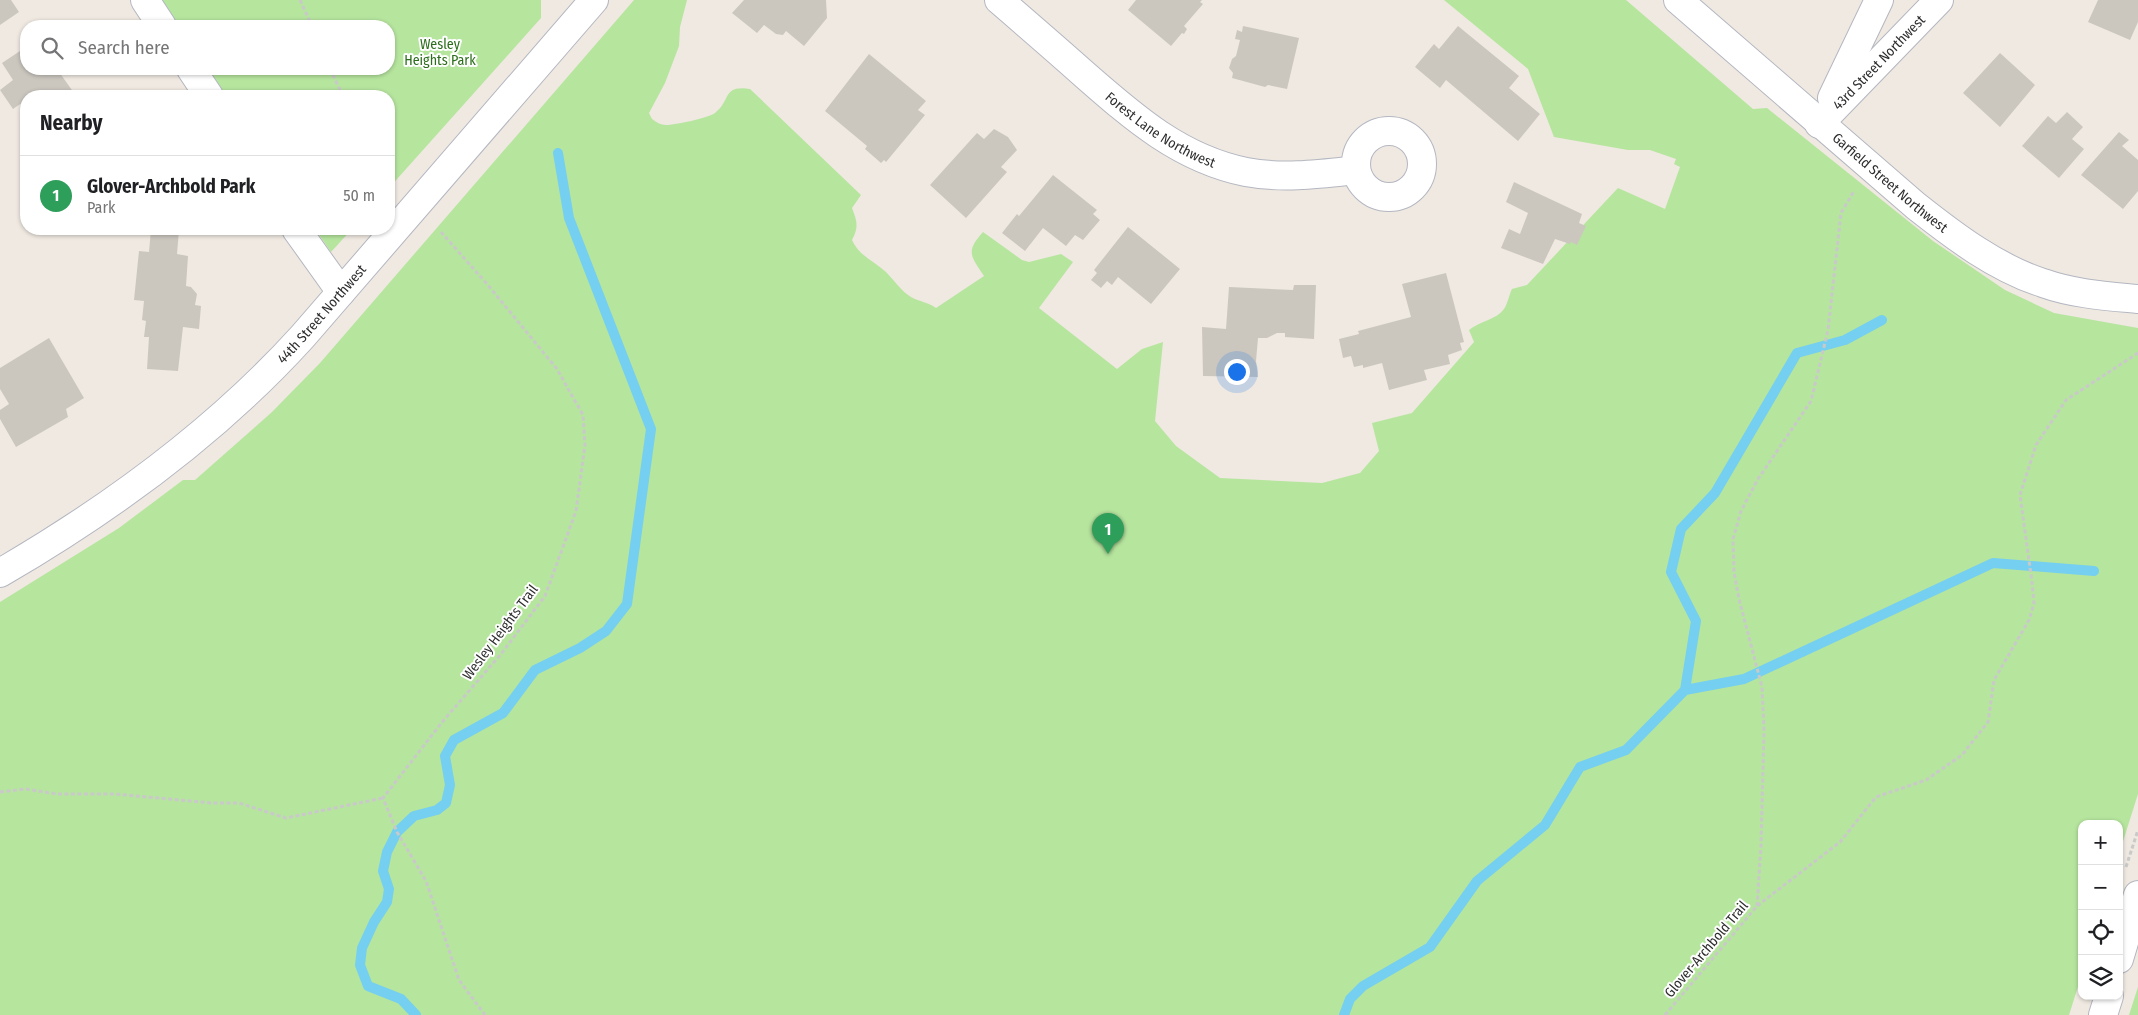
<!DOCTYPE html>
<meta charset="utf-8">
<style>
:root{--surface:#fff;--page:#f2f2f2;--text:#202124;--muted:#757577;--line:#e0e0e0;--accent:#ea580c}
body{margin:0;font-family:"Fira Sans Condensed",sans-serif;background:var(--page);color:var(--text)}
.controls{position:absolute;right:15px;bottom:15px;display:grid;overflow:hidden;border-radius:10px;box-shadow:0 1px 4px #0004}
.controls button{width:45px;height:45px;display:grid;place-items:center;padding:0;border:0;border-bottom:1px solid var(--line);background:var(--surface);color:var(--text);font:25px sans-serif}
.you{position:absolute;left:1236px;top:371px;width:18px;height:18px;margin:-12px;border:4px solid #fff;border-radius:50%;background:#1a73e8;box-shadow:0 0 0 8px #1a73e833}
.badge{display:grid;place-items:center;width:32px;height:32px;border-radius:50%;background:var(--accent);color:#fff;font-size:16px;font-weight:700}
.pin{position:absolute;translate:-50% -41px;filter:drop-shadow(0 1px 2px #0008)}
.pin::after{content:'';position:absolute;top:26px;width:18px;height:15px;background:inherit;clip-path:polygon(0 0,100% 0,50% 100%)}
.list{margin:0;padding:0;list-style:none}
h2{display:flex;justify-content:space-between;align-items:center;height:65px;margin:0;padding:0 20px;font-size:21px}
h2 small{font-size:16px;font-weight:400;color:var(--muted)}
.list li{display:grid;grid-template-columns:32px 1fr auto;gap:15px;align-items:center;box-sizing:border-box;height:80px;padding:0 20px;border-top:1px solid var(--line)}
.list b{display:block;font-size:19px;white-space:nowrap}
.list p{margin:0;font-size:16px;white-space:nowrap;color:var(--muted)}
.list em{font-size:16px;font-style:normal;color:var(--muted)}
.icon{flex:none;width:28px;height:28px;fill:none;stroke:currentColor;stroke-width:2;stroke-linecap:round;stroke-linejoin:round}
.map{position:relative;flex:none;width:2138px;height:1015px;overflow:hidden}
.search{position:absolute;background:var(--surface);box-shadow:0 1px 4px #0004;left:20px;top:20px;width:375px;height:55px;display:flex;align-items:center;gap:12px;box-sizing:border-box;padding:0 18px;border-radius:20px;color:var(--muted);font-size:19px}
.panel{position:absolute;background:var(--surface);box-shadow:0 1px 4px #0004;left:20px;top:90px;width:375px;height:145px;border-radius:20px}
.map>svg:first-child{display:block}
.green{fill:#b6e59e}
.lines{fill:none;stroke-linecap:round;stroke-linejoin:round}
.stream{stroke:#75cff0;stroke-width:10}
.building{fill:#cbc7bf}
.minor-casing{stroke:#b4b7c1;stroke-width:30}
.path{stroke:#c9c9c9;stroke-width:3;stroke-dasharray:4 2.5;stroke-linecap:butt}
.minor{stroke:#fff;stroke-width:28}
.labels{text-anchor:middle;stroke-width:4;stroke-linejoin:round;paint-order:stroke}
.park-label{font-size:14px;fill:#2c6e1b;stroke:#fff}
.street-label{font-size:14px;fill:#2e2e2e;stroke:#fff}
</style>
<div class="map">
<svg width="2138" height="1015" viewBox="0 0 2138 1015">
<rect width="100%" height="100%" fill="#efe9e1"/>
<path class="green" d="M162,0H541V18L389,188V96H225L206,69H389V26H179Z
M634,0H687L680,27L679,46L665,83L649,113L652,119C656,122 661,125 666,125C675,125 708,118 715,113C731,101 722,85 750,89L861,195L852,208C857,221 859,227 852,240C859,256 874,261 886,272C894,280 901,291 911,297C920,302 928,302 936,308L984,276C971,256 965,252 983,232L1022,260L1029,262L1061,254L1073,262L1039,308L1117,369L1142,349L1163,342L1155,421L1176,446L1220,478L1322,483L1360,473L1379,451L1372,423L1412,413L1474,342L1469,330C1480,321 1496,320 1504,309C1508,303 1509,295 1512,289L1527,285L1618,188L1665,209L1680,167L1674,164L1676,159L1650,150H1628L1554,137L1528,69L1444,0H1626L1753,109L1767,108L1933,241L2005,290L2054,313L2138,328V794L2119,854V824H2082V974L2069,1015H0V602L119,528L183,480H195L272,412L320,363Z
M315,229H352L331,252Z
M2138,987V1015H2129Z"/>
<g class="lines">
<path class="stream" d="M1685,690L1696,621L1671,572L1681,529L1715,493L1797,353L1845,340L1882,320
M416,1015L401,999L368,986L360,965L362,948L374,922L387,902L389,889L383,871L387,852L397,832L414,816L437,810L446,803L450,785L445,756L454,740L503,713L535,670L580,648L606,631L627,604L651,429L569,218L558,153
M1344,1015L1350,999L1363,986L1430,947L1477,881L1545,825L1580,767L1626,750L1685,690L1744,679L1993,563L2094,571"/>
</g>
<path class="building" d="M0,0H11L19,12L0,25Z
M744,0H826L827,18L804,46L786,31L783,35L776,34L764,25L757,33L732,13Z
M1136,0H1202L1200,2L1203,4L1184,26L1187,29L1184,34L1182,33L1171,46L1128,10Z
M2098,0H2138V22L2130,40L2088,22Z
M1243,26L1299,38L1287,89L1268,85L1265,87L1232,78L1233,73L1229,68L1232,59L1236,56L1240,40L1235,39L1237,30L1242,32Z
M1458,26L1519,76L1509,88L1540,114L1518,141L1446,80L1440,88L1415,67L1434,44L1439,49Z
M26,47V69H57L74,93L69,96H26V100L13,109L0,90L13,80L2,63Z
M2000,53L2035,85L2000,127L1963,93Z
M869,54L926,101L918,110L925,115L886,162L884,160L881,163L865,149L867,146L825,111Z
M2067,112L2083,127L2072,139L2084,149L2059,178L2022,146L2048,116L2056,123Z
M994,129L1008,137L1017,150L1001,167L1007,172L966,218L930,185L977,133L984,139Z
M2119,132L2129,140L2122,146L2138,160V191L2123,209L2081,175Z
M1053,175L1097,210L1093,214L1100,220L1083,240L1075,235L1066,246L1043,228L1025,251L1002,233L1017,214L1019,216Z
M1514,182L1582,214L1579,223L1586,226L1577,245L1571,242L1570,244L1555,239L1543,264L1501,248L1509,229L1520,234L1528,213L1506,202Z
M1128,227L1180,269L1151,304L1118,277L1112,285L1107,281L1101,288L1091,280L1097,273L1094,270Z
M151,229L179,230L177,254L188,256L186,286L191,287L197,294L195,305L201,306L199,329L183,327L178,371L147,369L149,337H144L146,321L142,320L144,301L134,300L139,251L149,252Z
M1446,273L1464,342L1460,343L1462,350L1448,355L1450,364L1424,370L1427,380L1389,390L1382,363L1363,368V365L1354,367L1351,356L1343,358L1339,339L1359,334L1358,331L1411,317L1402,284Z
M1294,285H1316L1314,339L1285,337V333H1277L1267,338H1258L1256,361L1258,377L1203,376L1202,327L1226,329L1229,287L1293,290Z
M49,338L84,398L66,409L68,417L16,447L0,419V410L9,404L0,389V368Z"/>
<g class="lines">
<defs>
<g id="minor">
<path d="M145,0L162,26"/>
<path id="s1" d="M999,0C1028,25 1057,50 1085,75C1134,118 1181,159 1246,172C1283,179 1320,174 1356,170"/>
<path id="s2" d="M1678,0L1916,206C1954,236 1996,268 2043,283C2074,294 2106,296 2138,299"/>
<path d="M191,69L209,96"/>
<path d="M1832,98L1879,0"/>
<path id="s3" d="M1819,124L1939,0"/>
<circle cx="1389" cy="164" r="33"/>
<path d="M296,229L341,292"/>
<path id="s4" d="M0,573C112,508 216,432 303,336L594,0"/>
<path d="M2119,959L2138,895"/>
<path d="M2103,1015L2109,996"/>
</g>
</defs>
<use href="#minor" class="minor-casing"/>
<path class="path" d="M300,0L312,26
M330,69L343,96
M389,168L394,176
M441,232L487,284L557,369L583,415L585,445L576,511L545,596L501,654L443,721L383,798L397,832L426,881L459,980L485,1015
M0,792L26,789L57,794H115L212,803H239L286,818L383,798
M2126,867L2138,830
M1757,906L1761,846L1764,730L1762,687L1739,599L1734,572L1733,539L1741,511L1758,479L1811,401L1828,330L1841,213L1854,191
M1665,1015L1757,906L1840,842L1876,797L1926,780L1962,755L1988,722L1994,680L2029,620L2034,604L2032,582L2020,495L2036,445L2066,400L2138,353"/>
<use href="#minor" class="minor"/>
</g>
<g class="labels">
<g class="park-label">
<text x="440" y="49">Wesley<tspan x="440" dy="16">Heights Park</tspan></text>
</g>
<g class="street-label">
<text dy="5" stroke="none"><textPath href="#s3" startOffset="86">43rd Street Northwest</textPath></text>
<text dy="5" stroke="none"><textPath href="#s1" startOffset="208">Forest Lane Northwest</textPath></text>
<text dy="5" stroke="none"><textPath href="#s2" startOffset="280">Garfield Street Northwest</textPath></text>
<text dy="5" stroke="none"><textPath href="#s4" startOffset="415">44th Street Northwest</textPath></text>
<text transform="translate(500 632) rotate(-53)" y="5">Wesley Heights Trail</text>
<text transform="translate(1706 949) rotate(-50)" y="5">Glover-Archbold Trail</text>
</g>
</g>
</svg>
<div class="controls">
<button>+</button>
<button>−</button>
<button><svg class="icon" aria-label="locate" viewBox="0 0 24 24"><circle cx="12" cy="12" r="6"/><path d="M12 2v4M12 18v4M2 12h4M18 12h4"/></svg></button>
<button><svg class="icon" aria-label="layers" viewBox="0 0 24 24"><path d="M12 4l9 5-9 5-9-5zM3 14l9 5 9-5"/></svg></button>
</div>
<div class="you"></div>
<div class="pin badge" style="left:1108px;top:554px;background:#2e9e5b">1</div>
<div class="search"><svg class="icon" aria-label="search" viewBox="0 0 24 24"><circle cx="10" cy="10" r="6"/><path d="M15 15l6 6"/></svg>Search here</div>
<section class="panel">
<h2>Nearby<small></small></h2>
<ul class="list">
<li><span class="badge" style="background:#2e9e5b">1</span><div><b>Glover-Archbold Park</b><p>Park</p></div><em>50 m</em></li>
</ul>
</section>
</div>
